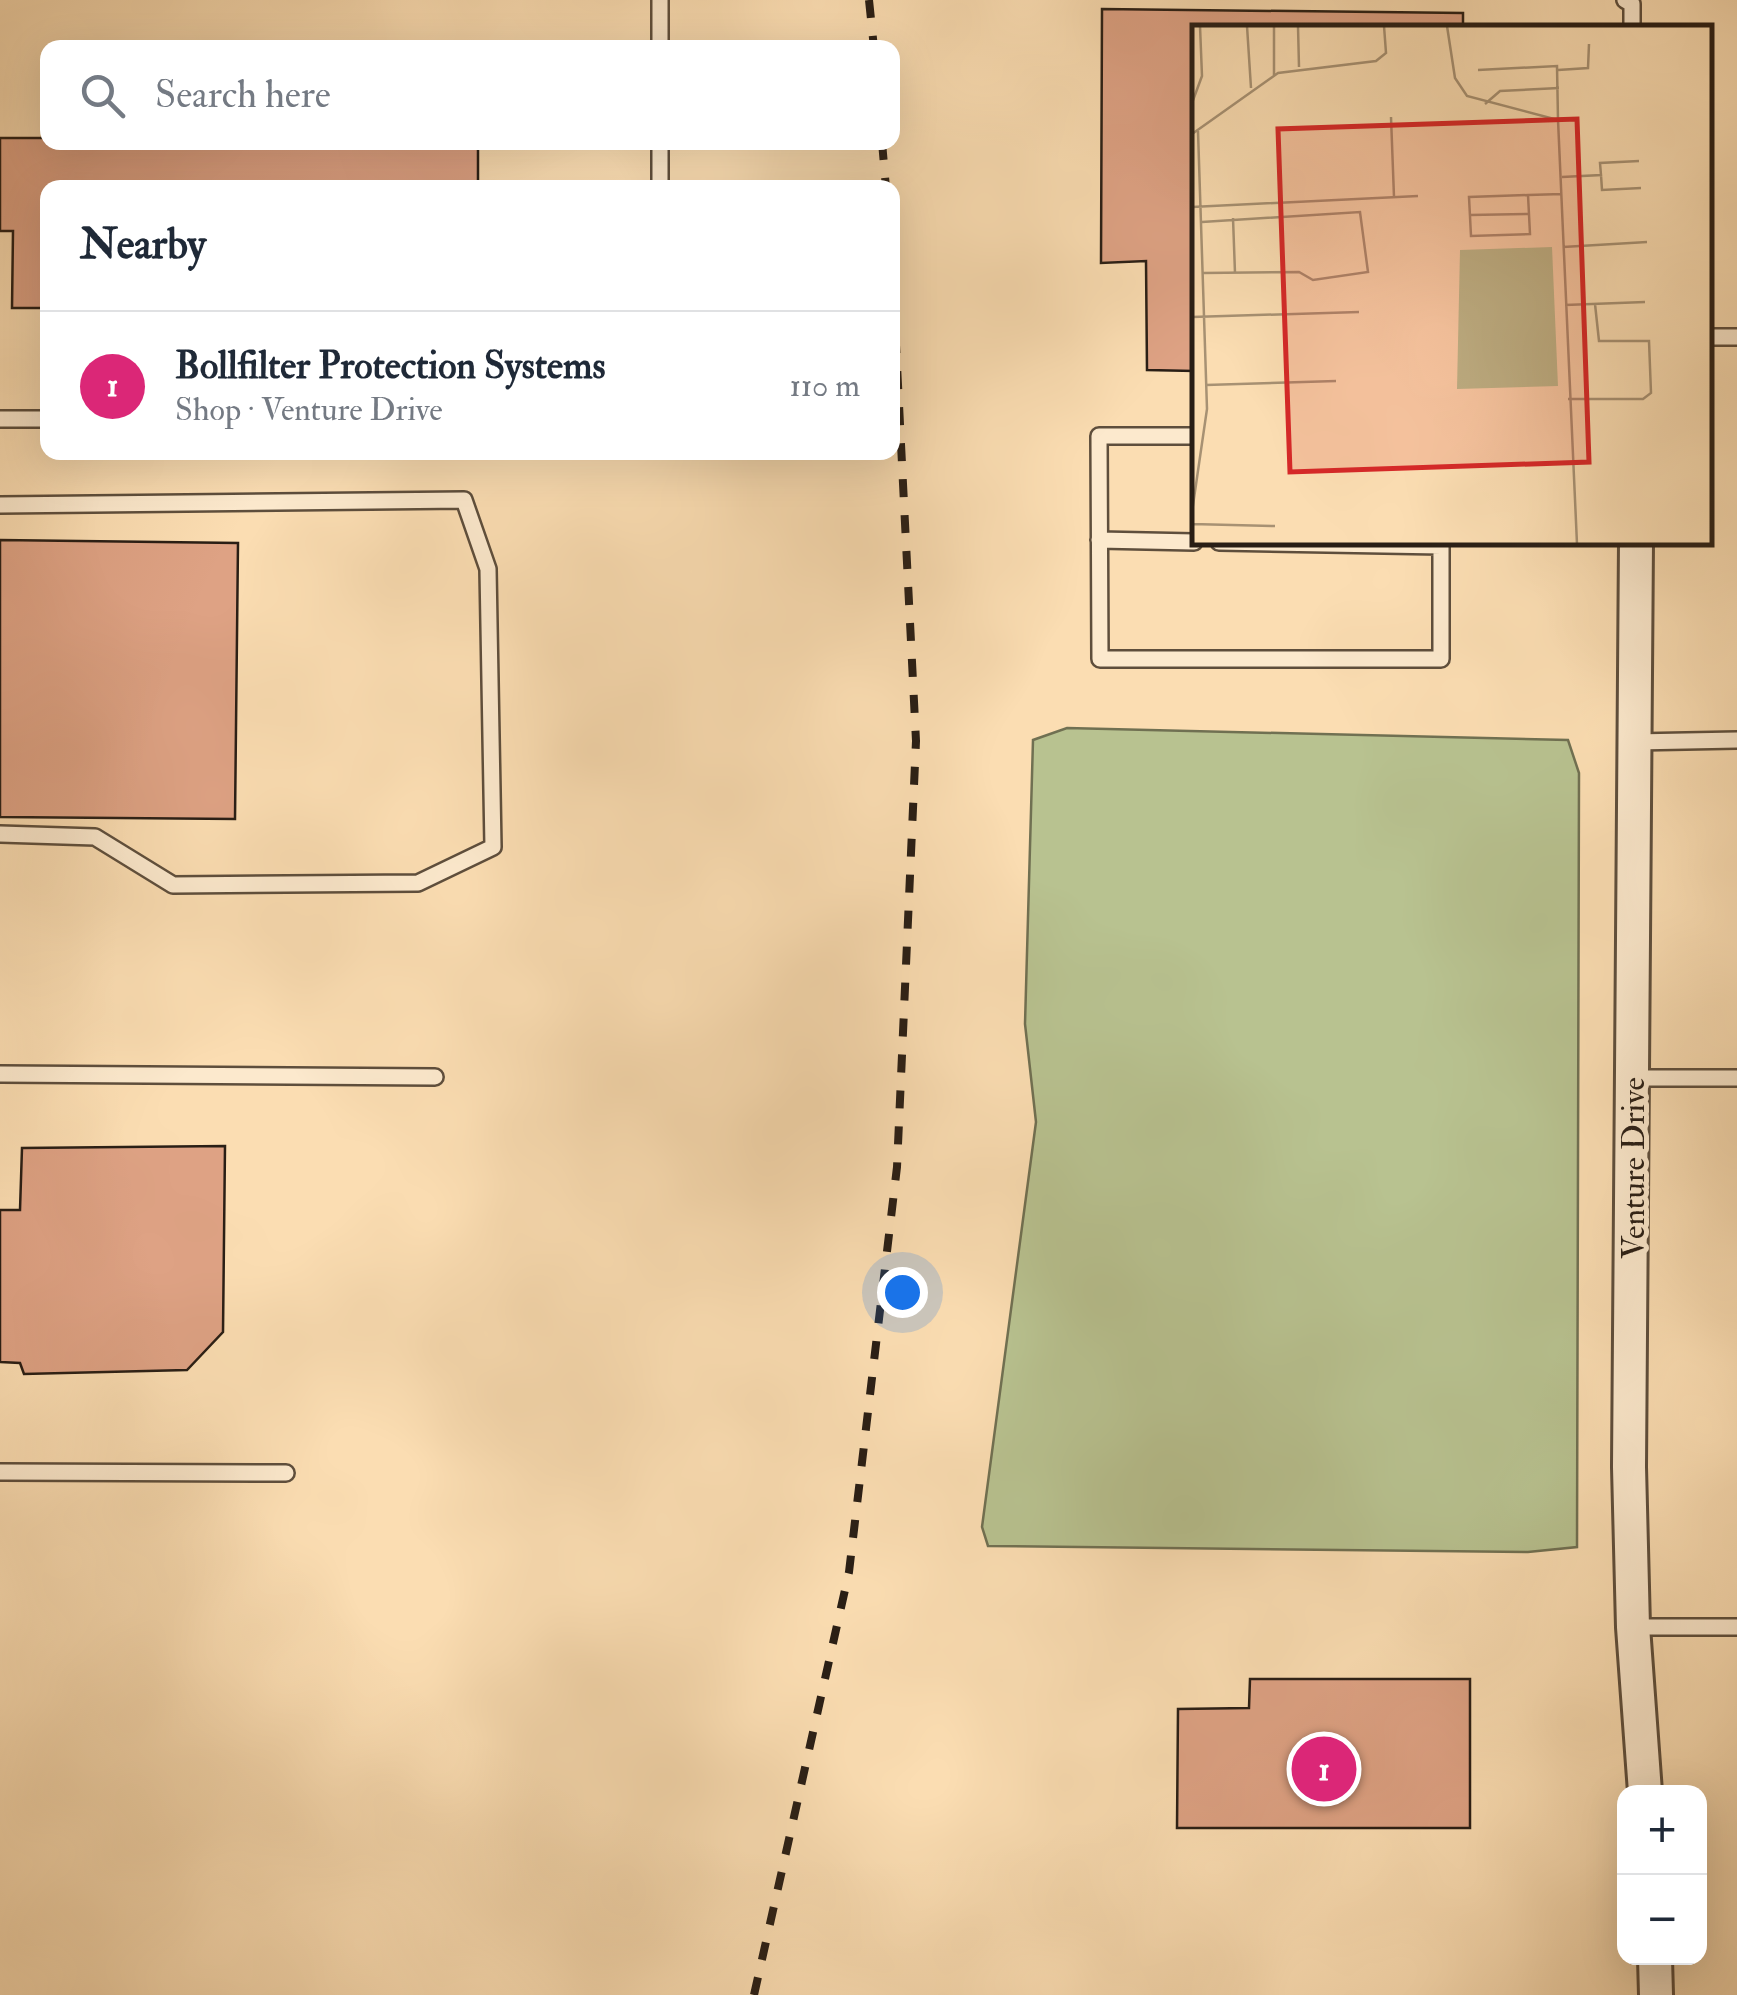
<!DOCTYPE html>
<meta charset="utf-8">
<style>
:root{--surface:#fff;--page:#f2f2f3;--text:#1f2937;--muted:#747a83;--line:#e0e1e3;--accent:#db2777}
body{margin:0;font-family:"IM FELL Double Pica",serif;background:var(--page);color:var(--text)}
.controls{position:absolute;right:30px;bottom:30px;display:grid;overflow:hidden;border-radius:20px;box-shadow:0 10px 40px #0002}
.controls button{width:90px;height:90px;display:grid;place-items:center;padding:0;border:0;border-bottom:2px solid var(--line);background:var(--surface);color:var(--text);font:50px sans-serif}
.you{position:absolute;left:902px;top:1292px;width:35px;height:35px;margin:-25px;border:8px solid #fff;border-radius:50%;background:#1a73e8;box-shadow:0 0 0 15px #1a73e833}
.badge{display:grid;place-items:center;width:65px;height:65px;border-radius:50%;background:var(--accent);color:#fff;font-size:32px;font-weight:700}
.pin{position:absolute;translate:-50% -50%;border:5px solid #fff;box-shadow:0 2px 10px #0006}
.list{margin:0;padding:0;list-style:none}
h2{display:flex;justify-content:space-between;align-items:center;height:130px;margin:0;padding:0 40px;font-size:42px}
h2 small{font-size:32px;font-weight:400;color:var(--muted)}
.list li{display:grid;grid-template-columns:65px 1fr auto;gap:30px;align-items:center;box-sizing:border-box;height:150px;padding:0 40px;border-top:2px solid var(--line)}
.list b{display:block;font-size:38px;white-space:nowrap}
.list p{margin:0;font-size:32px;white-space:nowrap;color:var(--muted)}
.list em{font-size:32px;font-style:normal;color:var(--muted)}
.icon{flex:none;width:55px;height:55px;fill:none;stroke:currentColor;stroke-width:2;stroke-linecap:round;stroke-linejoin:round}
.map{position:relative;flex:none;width:1737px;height:1995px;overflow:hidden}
.search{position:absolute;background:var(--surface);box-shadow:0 10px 40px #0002;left:40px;top:40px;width:860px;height:110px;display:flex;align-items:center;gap:25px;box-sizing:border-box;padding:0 35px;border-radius:20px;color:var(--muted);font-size:38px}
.panel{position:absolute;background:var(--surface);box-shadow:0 10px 40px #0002;left:40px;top:180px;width:860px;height:280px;border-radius:20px}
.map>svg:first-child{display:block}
.green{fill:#b8c290;stroke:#707052;stroke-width:2.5}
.building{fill:#dea284;stroke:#291e15;stroke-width:2.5}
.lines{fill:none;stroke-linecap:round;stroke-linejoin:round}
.lane-casing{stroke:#5e4e3c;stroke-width:20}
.street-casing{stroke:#5e4e3c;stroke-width:38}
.lane{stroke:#fce9cd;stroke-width:15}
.street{stroke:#fce9cd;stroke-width:32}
.rail{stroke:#291e15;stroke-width:8;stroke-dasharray:18 18;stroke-linecap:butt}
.labels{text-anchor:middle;stroke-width:10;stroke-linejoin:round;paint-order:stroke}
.street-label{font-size:32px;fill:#291e15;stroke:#fce9cd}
.inset-road{fill:none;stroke:#a79173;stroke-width:2.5}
.view{fill:#d62828;fill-opacity:0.15;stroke:#d62828;stroke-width:5}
.inset-edge{fill:none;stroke:#291e15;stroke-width:5}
</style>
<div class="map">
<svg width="1737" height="1995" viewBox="0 0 1737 1995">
<rect width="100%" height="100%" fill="#fbddb2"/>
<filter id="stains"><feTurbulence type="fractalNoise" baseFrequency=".002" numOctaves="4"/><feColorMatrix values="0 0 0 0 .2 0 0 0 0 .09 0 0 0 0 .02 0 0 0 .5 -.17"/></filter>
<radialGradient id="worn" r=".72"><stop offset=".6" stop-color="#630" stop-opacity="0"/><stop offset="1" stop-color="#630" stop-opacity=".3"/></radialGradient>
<path class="green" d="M1067,728L1568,740L1579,773L1577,1547L1528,1552L988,1546L982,1527L1036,1122L1025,1024L1033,740Z"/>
<path class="building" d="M1102,9L1463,13V28H1194V371L1147,370L1146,261L1101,263Z
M0,138H48V142H478V188H48V308H12L13,231H0Z
M0,540L238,543L235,819L0,817Z
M225,1146L223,1332L187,1370L24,1374L20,1363L0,1362V1210H20L22,1148Z
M1250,1679H1470V1828H1177L1178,1709L1249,1708Z"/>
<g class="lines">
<defs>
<path id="lane" d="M1625,0L1632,4V28
M660,48V0
M660,188V142
M1710,337H1737
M0,419H48
M1194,436H1099L1100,659H1441V542
M0,505L464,500L488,569L493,847L418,883L173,885L95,837L0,834
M1099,540L1194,542
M1219,542L1441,546
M1635,742L1737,740
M0,1074L435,1077
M1633,1078H1737
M0,1472L286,1473
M1633,1627H1737"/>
<path id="street" d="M1636,542L1629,1467L1633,1627L1645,1792
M1655,1958L1656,1995"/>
</defs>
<use href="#lane" class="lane-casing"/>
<use href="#street" class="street-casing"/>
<use href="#lane" class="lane"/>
<use href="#street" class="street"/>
<path class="rail" d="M869,0L874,48
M882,142L886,188
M754,1995L849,1572L897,1167L916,741L892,266"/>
</g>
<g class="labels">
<g class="street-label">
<text transform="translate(1633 1168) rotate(-90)" y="11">Venture Drive</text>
</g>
</g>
<g transform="translate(1192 25)">
<rect width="520" height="520" fill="#fbddb2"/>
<path d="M360,222L366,361L265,364L268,225Z" fill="#b8c290"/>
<path class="inset-road" d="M55,1L59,63M82,1V50M106,1L107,42M255,1L263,53L275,71L366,95L385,519M286,45L365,41L366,95M366,45L396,43L397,19M0,78L10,51L8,1M293,79L308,66L367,63M199,92L202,172M0,109L86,48L184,36L194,28L192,1M409,150L410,165L449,163M370,152L409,150L408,138L447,136M336,170L338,209L279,211L277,172L336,170L370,169M0,182L226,171M278,190L337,189M41,193L43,248M10,197L168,187L176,247L121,255L107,247L11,248M371,222L455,217M373,280L453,277M0,292L167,287M14,360L144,356M376,374H451L459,368L457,316H407L403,279M0,487L15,384L6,106M0,489L1,519M0,499L83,501"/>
<path class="view" d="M385,94L397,437L98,447L86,104Z"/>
<rect width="520" height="520" class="inset-edge"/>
</g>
<rect width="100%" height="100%" filter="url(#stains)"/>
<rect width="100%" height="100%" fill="url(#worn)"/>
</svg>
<div class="controls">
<button>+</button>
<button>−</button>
</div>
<div class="you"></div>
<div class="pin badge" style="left:1324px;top:1769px">1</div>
<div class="search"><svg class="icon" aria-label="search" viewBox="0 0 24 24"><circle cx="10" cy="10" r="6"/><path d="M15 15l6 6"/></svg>Search here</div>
<section class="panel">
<h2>Nearby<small></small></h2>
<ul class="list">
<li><span class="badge">1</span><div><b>Bollfilter Protection Systems</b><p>Shop · Venture Drive</p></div><em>110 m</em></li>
</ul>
</section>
</div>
